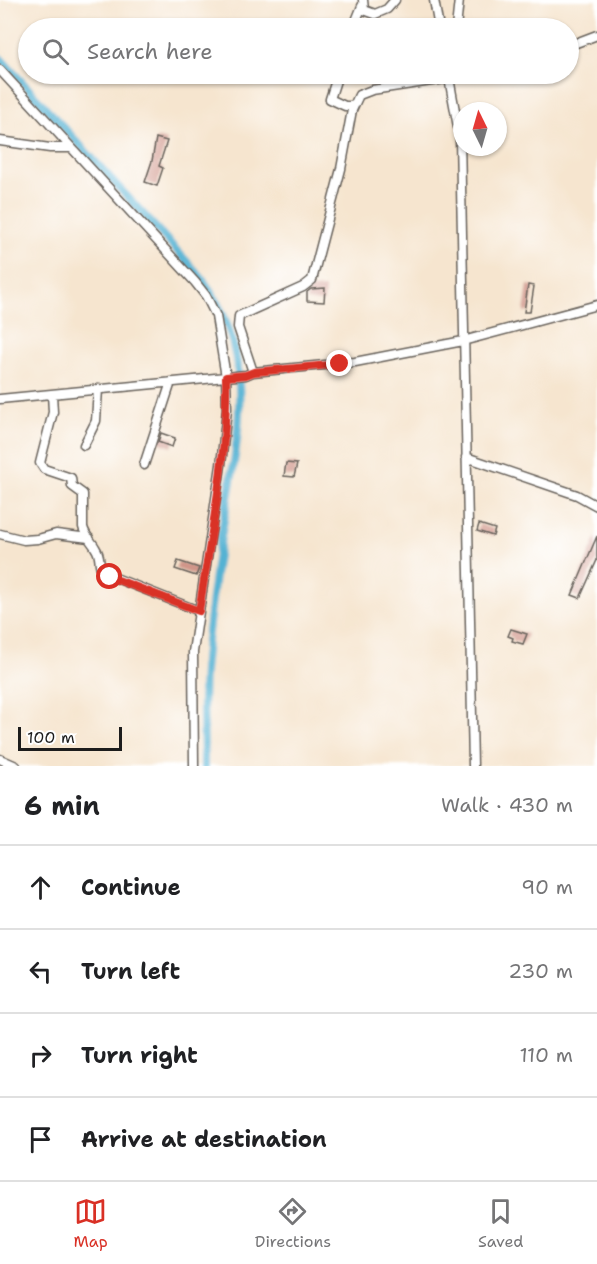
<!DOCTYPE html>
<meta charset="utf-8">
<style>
:root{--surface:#fff;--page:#f6f6f6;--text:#202124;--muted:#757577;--line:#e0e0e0;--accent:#d93025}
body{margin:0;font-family:"Shantell Sans",sans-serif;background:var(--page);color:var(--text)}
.compass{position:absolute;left:453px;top:102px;width:54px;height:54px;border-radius:50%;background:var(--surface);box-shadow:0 2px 4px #0004;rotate:355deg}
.scale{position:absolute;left:18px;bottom:15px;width:104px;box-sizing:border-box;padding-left:6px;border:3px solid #1c1c1c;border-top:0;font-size:16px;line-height:21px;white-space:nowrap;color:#1c1c1c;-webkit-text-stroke:4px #fff;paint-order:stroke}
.stop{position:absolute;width:18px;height:18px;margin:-14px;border:4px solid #d93025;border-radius:50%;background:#fff}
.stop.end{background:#d93025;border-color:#fff;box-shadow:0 2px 6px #0008}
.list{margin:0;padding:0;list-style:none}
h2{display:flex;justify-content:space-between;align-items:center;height:78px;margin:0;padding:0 24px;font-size:26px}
h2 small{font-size:20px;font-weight:400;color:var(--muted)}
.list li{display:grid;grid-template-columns:39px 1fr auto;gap:18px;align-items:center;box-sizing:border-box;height:84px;padding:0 24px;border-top:2px solid var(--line)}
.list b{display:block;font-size:22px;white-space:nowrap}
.list em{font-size:20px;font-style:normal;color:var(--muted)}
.icon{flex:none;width:33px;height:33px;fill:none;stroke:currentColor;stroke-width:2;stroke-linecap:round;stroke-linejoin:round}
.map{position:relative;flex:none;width:597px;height:766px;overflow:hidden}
.search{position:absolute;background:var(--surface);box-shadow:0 2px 4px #0004;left:18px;right:18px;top:18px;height:66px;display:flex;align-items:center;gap:15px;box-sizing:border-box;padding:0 21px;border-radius:33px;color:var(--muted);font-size:22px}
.sheet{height:414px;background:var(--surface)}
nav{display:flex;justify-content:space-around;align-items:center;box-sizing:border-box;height:84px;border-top:2px solid var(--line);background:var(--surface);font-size:16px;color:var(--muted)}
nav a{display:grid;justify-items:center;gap:3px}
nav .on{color:var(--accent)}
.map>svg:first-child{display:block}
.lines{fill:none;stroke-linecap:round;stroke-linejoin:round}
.canal{stroke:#55b2d3;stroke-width:8}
.building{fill:#d09589}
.minor-casing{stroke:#68625b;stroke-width:11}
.minor{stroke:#fff;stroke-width:8}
.minor-bridge-casing{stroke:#68625b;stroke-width:11;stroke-linecap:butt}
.minor-bridge{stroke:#fff;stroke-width:8}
.route{stroke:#d93025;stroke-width:8}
</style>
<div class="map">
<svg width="597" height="766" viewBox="0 0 597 766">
<rect width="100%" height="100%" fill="#fff"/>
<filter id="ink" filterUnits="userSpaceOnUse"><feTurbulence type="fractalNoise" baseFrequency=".0167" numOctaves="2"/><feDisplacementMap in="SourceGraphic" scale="12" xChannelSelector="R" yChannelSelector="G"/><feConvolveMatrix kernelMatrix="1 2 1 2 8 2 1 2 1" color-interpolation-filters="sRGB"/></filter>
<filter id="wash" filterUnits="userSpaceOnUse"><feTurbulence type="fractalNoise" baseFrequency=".008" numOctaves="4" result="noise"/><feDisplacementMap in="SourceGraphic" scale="24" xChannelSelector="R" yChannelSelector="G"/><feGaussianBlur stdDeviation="1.35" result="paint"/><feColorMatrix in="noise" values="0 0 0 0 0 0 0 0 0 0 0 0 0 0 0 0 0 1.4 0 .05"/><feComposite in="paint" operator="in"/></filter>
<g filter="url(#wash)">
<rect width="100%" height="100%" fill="#f6e5cf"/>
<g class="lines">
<path class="canal" d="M0,58L200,276C270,366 228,473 215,575C211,606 207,638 204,670C202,702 204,734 204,766"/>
</g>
<g id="blocks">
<path class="building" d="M156,138L167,141L159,166L163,168L157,186L145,182L152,161Z
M528,285L534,286L530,312H524Z
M325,288L324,302L307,301V292L311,289Z
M161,433L175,438L172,447L158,442Z
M286,463L297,464L294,477L284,476Z
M479,524L495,529L493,536L477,531Z
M597,536V560L580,598L572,595Z
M178,561L199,568L196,576L175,569Z
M511,629L527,634L523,644L512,641L513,638L508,636Z"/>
</g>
</g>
<g filter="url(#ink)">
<use href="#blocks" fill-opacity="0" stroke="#68625b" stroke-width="1.5"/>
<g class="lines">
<defs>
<path id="minor" d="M363,0L364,10L375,14L387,9L395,0
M434,0L439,28
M353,28L362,6
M456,28L459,0
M568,46L597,35
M0,70L195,282L206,296L216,316L226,377L227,409L221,465L193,652L194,766
M338,74L330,99L345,106H353
M450,80L449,78L460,138L473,766
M0,141L50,148H70
M253,372L238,327L239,316L303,287L312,280L341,169L352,110L359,95L372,90L478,74
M52,394L53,412L40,463L44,469L71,478L72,486L83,494V527C85,536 92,541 96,549C101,556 98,565 103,573L199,611
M0,399L246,375L253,372L355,362L463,341L597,305
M84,445L96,421L98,389
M466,457L577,495L597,506
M144,465L171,382
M0,534L24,540L38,539L56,534L89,538
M0,759L16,766"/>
</defs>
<use href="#minor" class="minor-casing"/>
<use href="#minor" class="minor"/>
<defs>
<path id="minor-bridge" d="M449,76L450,80"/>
</defs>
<use href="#minor-bridge" class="minor-bridge-casing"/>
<use href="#minor-bridge" class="minor-bridge"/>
</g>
</g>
<g class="lines" filter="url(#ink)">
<path class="route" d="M110,577L199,611C211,534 228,455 226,377L246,375L254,372L340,364"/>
</g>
</svg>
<svg class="compass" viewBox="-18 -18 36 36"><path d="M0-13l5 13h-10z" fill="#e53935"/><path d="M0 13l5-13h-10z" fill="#757577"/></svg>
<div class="scale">100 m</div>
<div class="stop" style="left:110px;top:577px"></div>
<div class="stop end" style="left:340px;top:364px"></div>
<div class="search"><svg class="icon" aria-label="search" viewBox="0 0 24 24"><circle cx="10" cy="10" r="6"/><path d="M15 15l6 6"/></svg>Search here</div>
</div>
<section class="sheet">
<h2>6 min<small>Walk · 430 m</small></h2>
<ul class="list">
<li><svg class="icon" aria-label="ahead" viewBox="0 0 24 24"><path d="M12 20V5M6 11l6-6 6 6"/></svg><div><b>Continue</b></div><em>90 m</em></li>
<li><svg class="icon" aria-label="left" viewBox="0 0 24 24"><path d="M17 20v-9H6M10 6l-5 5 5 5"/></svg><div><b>Turn left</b></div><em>230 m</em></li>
<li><svg class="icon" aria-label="right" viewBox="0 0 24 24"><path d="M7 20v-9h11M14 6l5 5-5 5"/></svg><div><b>Turn right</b></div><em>110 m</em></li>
<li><svg class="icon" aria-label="arrive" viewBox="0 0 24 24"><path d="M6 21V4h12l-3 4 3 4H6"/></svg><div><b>Arrive at destination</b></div></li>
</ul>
</section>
<nav>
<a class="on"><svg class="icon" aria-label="map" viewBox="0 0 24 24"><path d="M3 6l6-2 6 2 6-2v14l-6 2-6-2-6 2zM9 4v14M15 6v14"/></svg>Map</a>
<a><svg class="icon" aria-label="directions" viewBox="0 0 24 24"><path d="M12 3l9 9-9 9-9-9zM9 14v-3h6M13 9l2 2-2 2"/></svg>Directions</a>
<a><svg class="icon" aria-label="saved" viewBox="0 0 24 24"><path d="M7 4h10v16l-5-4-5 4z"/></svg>Saved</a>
</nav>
